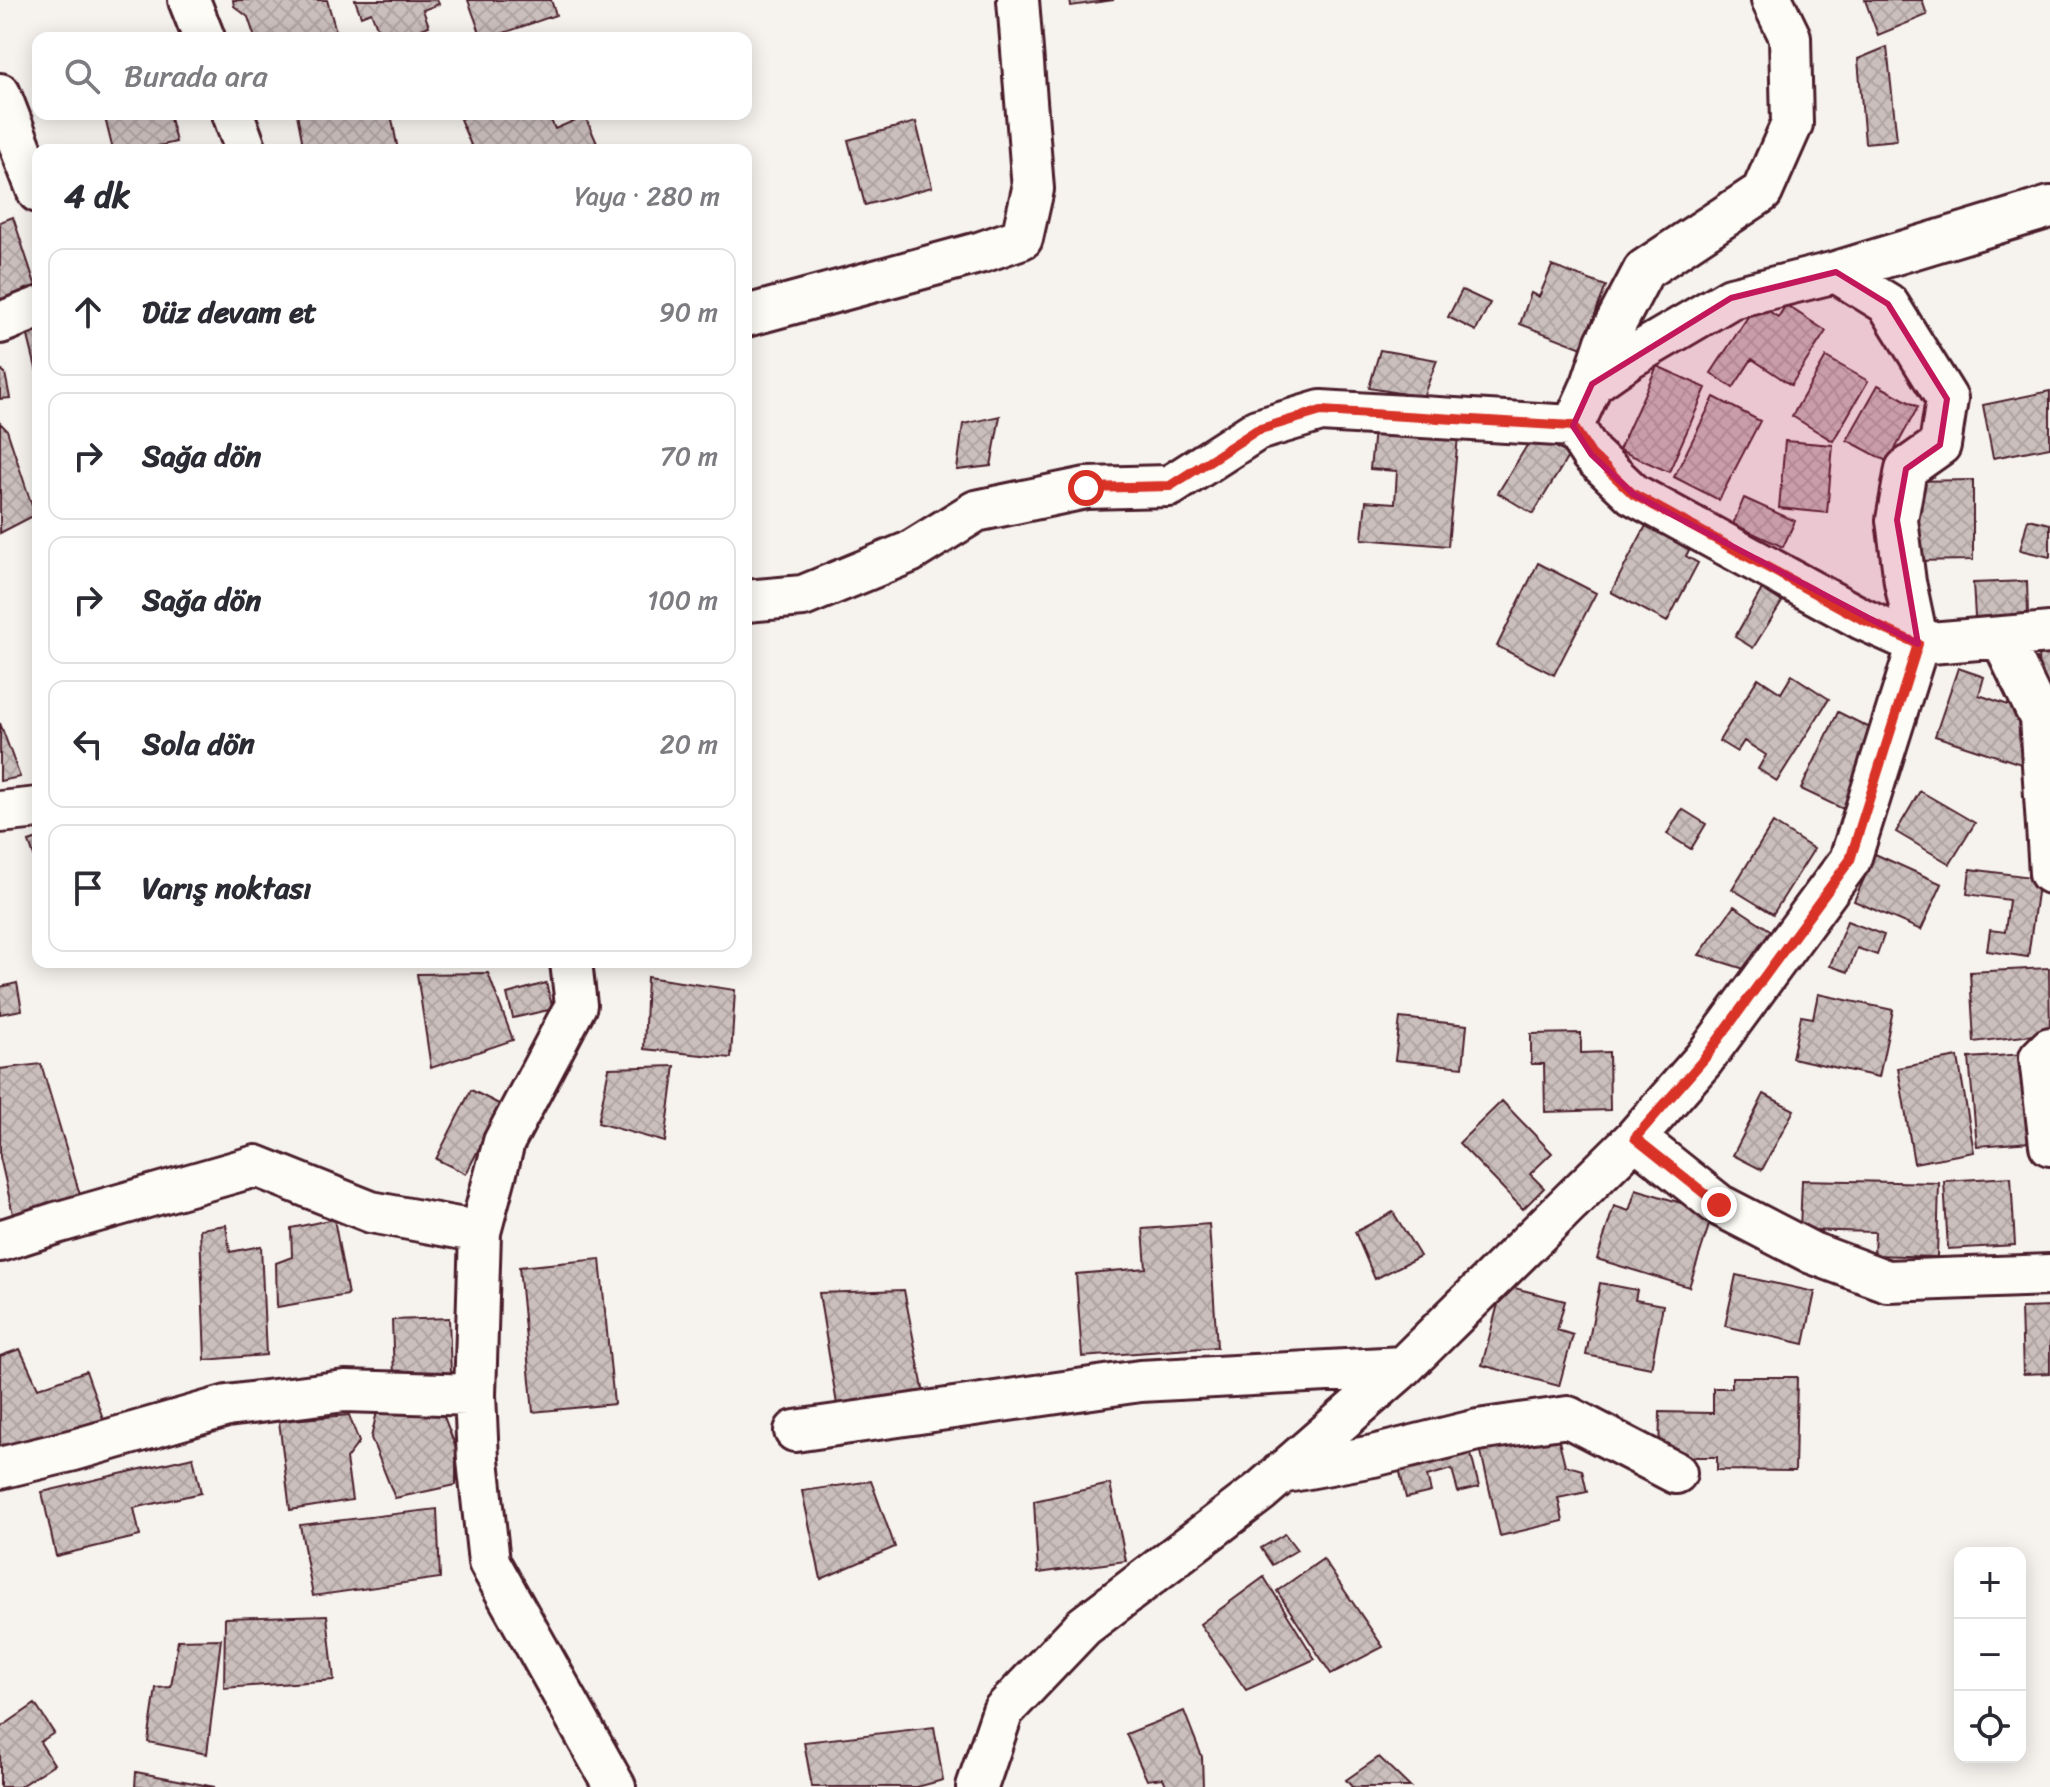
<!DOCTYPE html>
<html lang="tr">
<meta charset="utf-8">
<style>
:root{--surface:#fff;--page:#f7f7f7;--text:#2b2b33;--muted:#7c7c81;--line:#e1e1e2}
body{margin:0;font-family:Sriracha,sans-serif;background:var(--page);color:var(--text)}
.controls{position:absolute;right:24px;bottom:24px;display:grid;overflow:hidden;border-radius:16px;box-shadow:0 4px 20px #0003}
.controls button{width:72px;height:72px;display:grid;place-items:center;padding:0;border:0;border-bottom:2px solid var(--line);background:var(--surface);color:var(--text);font:40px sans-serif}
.stop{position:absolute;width:24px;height:24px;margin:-18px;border:6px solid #d93025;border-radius:50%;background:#fff}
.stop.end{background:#d93025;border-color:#fff;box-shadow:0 2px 8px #0008}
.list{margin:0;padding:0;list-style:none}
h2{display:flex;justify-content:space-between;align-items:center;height:104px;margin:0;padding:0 32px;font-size:34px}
h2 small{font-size:26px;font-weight:400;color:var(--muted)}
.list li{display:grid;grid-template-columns:52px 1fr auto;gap:24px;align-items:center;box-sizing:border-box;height:128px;margin:0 16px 16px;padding:0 16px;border:2px solid var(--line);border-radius:16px}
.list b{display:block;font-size:30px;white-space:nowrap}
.list em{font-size:26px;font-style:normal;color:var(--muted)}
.icon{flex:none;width:44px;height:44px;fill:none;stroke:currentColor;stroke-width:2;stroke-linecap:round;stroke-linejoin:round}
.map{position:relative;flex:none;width:2050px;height:1787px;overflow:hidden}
.search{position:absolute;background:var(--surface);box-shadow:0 4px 20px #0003;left:32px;top:32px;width:720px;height:88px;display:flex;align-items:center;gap:20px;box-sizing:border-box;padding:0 28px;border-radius:16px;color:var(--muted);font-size:30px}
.panel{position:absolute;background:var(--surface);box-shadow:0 4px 20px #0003;left:32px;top:144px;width:720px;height:824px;border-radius:16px}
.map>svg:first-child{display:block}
.building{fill:url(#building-cross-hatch);stroke:#4a1f2b;stroke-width:2}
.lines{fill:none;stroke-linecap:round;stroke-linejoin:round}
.minor-casing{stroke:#4a1f2b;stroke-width:46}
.minor{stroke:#fdfcf7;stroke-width:40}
.route{stroke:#d93025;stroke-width:10}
.marked{fill:#c2185b;fill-opacity:0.2;stroke:#c2185b;stroke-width:6;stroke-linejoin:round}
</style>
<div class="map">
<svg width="2050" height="1787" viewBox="0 0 2050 1787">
<defs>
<pattern id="building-cross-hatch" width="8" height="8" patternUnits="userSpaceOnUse" patternTransform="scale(2)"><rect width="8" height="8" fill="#cbbfbe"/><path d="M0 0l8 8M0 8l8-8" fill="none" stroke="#b0a4a3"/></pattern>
</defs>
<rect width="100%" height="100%" fill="#f6f3ef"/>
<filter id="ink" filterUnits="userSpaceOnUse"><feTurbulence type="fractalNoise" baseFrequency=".0125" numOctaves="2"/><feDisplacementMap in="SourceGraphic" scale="16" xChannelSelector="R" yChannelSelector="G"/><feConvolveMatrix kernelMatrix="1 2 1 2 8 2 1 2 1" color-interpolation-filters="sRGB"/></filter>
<g filter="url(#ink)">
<path class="building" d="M233,0H327L338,38H255L248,17L234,6Z
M355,0H437L439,4L423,10L429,26L401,38H381L371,12L361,16Z
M468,0H551L556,15L489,38H482Z
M1070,0H1114L1071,6Z
M1865,0H1922L1927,15L1878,35Z
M1887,47L1897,140L1865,143L1858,59Z
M104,114H169L176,142L141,150H113Z
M297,114H391L398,150H304Z
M472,114H548L555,129L585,116L600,150H473L460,119Z
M916,122L932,187L865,205L848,140Z
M13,217L38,293L0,307V222Z
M1552,266L1606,286L1582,348L1520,324L1531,293L1539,297Z
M1462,290L1490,303L1476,331L1448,317Z
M1757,303L1778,317L1786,305L1826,331L1791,385L1752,359L1733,388L1711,373Z
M38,329V376L27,332Z
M1380,350L1437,360L1423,397L1369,388Z
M1826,357L1868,381L1833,441L1792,416Z
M1657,366L1706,388L1669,472L1619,450Z
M0,369L5,373L10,398L0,399Z
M1878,385L1918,407L1888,462L1847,440Z
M2050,391V447L1993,458L1983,405Z
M1714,397L1760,421L1719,500L1674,477Z
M1000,416L991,466L957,470L963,424Z
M0,423L7,430L35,515L0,533Z
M1374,430L1458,436L1448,546L1362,539L1366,501L1395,503L1397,471L1370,469Z
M1534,434L1569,455L1533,514L1498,493Z
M1785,441L1833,445L1827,513L1779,508Z
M1973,480V560L1909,561L1907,481Z
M1744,498L1795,521L1783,547L1733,524Z
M1651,516L1694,540L1686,556L1698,563L1667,622L1611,592Z
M2028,519L2050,524V557L2020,550Z
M1538,563L1596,593L1554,675L1497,646Z
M2027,581L2028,614L1975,617L1973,583Z
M1762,589L1782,602L1753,648L1735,637Z
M2038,646H2050V706H2039Z
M1958,668L1984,677L1979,695L2038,715L2021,764L1935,736Z
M1792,675L1829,699L1777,781L1758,769L1766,755L1744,741L1737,752L1719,741L1758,678L1781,693Z
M1838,712L1880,733L1843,809L1801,789Z
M0,723L20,777L0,781Z
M1920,791L1975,823L1950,864L1896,832Z
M1682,809L1706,824L1691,849L1667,834Z
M1773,823L1814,849L1773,914L1732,889Z
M38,839V868L29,842Z
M1875,854L1942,884L1921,930L1854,901Z
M1970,869L2039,878L2028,957L1987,951L1990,930L2005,932L2009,900L1967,894Z
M1734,906L1776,934L1751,971L1699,955Z
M1847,921L1884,935L1877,955L1857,948L1848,972L1830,966Z
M2049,968L2050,1033L1974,1042L1970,972Z
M488,973L513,1040L431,1068L417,974Z
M647,977L735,990L731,1058L644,1049Z
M17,983L22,1010L0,1014V987Z
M546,983L553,1009L513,1018L507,994Z
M1818,994L1893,1010L1879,1077L1792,1058L1801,1016L1813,1018Z
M1400,1018L1467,1025L1463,1067L1395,1060Z
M1581,1033V1053L1609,1052L1610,1110L1545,1112L1544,1064H1531V1034Z
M2024,1054L2031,1142L1977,1146L1969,1058Z
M1958,1057L1974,1152L1914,1163L1898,1068Z
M41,1064L86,1215L13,1214L0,1157V1069Z
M675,1066L665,1142L598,1123L609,1068Z
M471,1090L501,1105L466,1174L436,1159Z
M1764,1094L1794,1110L1762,1170L1733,1155Z
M1502,1101L1552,1153L1530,1174L1544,1188L1523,1209L1459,1143Z
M2011,1177L2015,1245L1948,1249L1944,1181Z
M1802,1180L1939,1183L1937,1257L1874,1255L1875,1232L1800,1230Z
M1636,1189L1713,1213L1689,1287L1597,1259L1614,1206L1629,1211Z
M1393,1212L1420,1256L1375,1279L1355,1232Z
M334,1219L348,1295L277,1307L276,1263L292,1257L291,1228Z
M1209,1224L1217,1347L1082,1357L1076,1274L1146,1268L1143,1229Z
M226,1225L230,1252L261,1246L266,1355L205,1360L200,1229Z
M600,1259L614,1404L533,1412L519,1267Z
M1736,1275L1815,1292L1804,1344L1725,1326Z
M1600,1283L1637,1290L1635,1300L1663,1305L1651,1368L1586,1355Z
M1503,1285L1565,1301L1557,1330L1573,1335L1559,1386L1482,1365Z
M904,1290L924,1394L838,1411L819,1293Z
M2050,1307V1373L2023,1374L2021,1308Z
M449,1318L451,1374L394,1377L392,1320Z
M20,1349L38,1388L86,1371L105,1424L0,1448V1356Z
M1732,1377H1797L1795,1471L1717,1470V1457H1659L1660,1412L1713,1413V1388H1732Z
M440,1406L456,1448V1485L395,1498L371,1438L378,1407Z
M349,1415L359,1442L346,1459L352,1500L290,1510L279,1421Z
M1555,1425L1565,1465L1582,1470L1587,1492L1558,1498L1563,1521L1500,1536L1479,1443Z
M1469,1446L1479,1487L1458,1492L1452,1469L1427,1476L1431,1492L1406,1498L1398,1464Z
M193,1457L201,1493L134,1508L140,1536L56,1556L42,1492Z
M871,1481L895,1547L821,1579L802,1491Z
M1110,1484L1126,1561L1038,1573L1034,1501Z
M437,1509L440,1578L313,1596L300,1525Z
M1285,1534L1297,1550L1272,1565L1261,1548Z
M1323,1559L1383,1647L1331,1674L1277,1591Z
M1264,1577L1315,1659L1246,1690L1200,1624Z
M327,1615L334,1680L224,1688L225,1618Z
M221,1639L207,1754L148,1742L156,1688L171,1687L178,1640Z
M35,1704L54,1733L40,1742L54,1764L19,1787H0V1728Z
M1184,1711L1202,1757L1203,1787H1167L1163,1778L1147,1780L1126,1734Z
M934,1727L943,1780L917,1787H812L804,1742Z
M1379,1757L1410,1787H1352L1346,1780Z
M136,1772L215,1787H135Z"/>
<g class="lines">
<defs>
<path id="minor" d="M189,0L204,38
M0,94L38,192
M233,114L246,150
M2050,207L1836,272L1731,298L1629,358L1592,384L1573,426L1591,454L1633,494L1862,619L1918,644L2050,633
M746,316L982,252L1022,238L1033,189L1018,0
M0,323L38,308
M1592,384L1606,342L1644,270L1762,192L1792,124L1790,37L1772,0
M746,601L803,596L910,552L976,511L1086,488L1170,486L1257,430L1321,411L1573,426
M2001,637L2040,718L2050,873
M0,812L38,808
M571,962L576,1005L504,1142L480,1232L475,1395L478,1460L489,1562L615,1787
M2050,1048L2040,1058L2050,1145
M1635,1138L1719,1205L1812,1253L1887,1281L2050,1275
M0,1241L56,1223L256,1166L371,1212L480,1232
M795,1431L1140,1381L1403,1367
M0,1468L74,1450L227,1406L345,1391L475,1395
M1281,1473L1373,1456L1478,1430L1568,1417L1676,1473
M977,1787L1003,1711L1084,1626L1261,1491L1403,1367L1635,1138L1704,1059L1850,860L1918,644L1905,582L1897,520L1906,469L1940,445L1947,399L1888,304L1836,272"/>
</defs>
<use href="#minor" class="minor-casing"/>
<use href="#minor" class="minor"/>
</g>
</g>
<g class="lines" filter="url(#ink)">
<path class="route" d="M1086,488L1170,486L1257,430L1321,411L1573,426L1591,454L1633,494L1862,619L1918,644L1850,860L1704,1059L1635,1138L1719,1205"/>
</g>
<path class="marked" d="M1836,272L1888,304L1947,399L1940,445L1906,469L1897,520L1918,644L1633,494L1591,454L1573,426L1592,384L1731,298Z"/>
</svg>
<div class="controls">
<button>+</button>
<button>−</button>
<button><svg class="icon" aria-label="locate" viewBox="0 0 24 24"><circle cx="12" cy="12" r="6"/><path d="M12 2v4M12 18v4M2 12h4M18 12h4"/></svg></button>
</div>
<div class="stop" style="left:1086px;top:488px"></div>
<div class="stop end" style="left:1719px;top:1205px"></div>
<div class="search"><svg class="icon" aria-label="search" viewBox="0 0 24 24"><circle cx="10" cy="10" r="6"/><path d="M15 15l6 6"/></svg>Burada ara</div>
<section class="panel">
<h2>4 dk<small>Yaya · 280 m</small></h2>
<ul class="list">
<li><svg class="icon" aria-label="ahead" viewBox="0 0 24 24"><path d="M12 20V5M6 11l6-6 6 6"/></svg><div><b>Düz devam et</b></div><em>90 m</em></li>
<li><svg class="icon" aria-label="right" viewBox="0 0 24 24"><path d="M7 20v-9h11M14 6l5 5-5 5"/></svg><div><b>Sağa dön</b></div><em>70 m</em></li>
<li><svg class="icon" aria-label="right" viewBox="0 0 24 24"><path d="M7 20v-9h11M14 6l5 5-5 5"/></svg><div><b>Sağa dön</b></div><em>100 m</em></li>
<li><svg class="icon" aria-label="left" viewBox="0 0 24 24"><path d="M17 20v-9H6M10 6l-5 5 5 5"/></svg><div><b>Sola dön</b></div><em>20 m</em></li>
<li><svg class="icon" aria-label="arrive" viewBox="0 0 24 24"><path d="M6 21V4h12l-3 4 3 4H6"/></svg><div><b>Varış noktası</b></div></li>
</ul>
</section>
</div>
